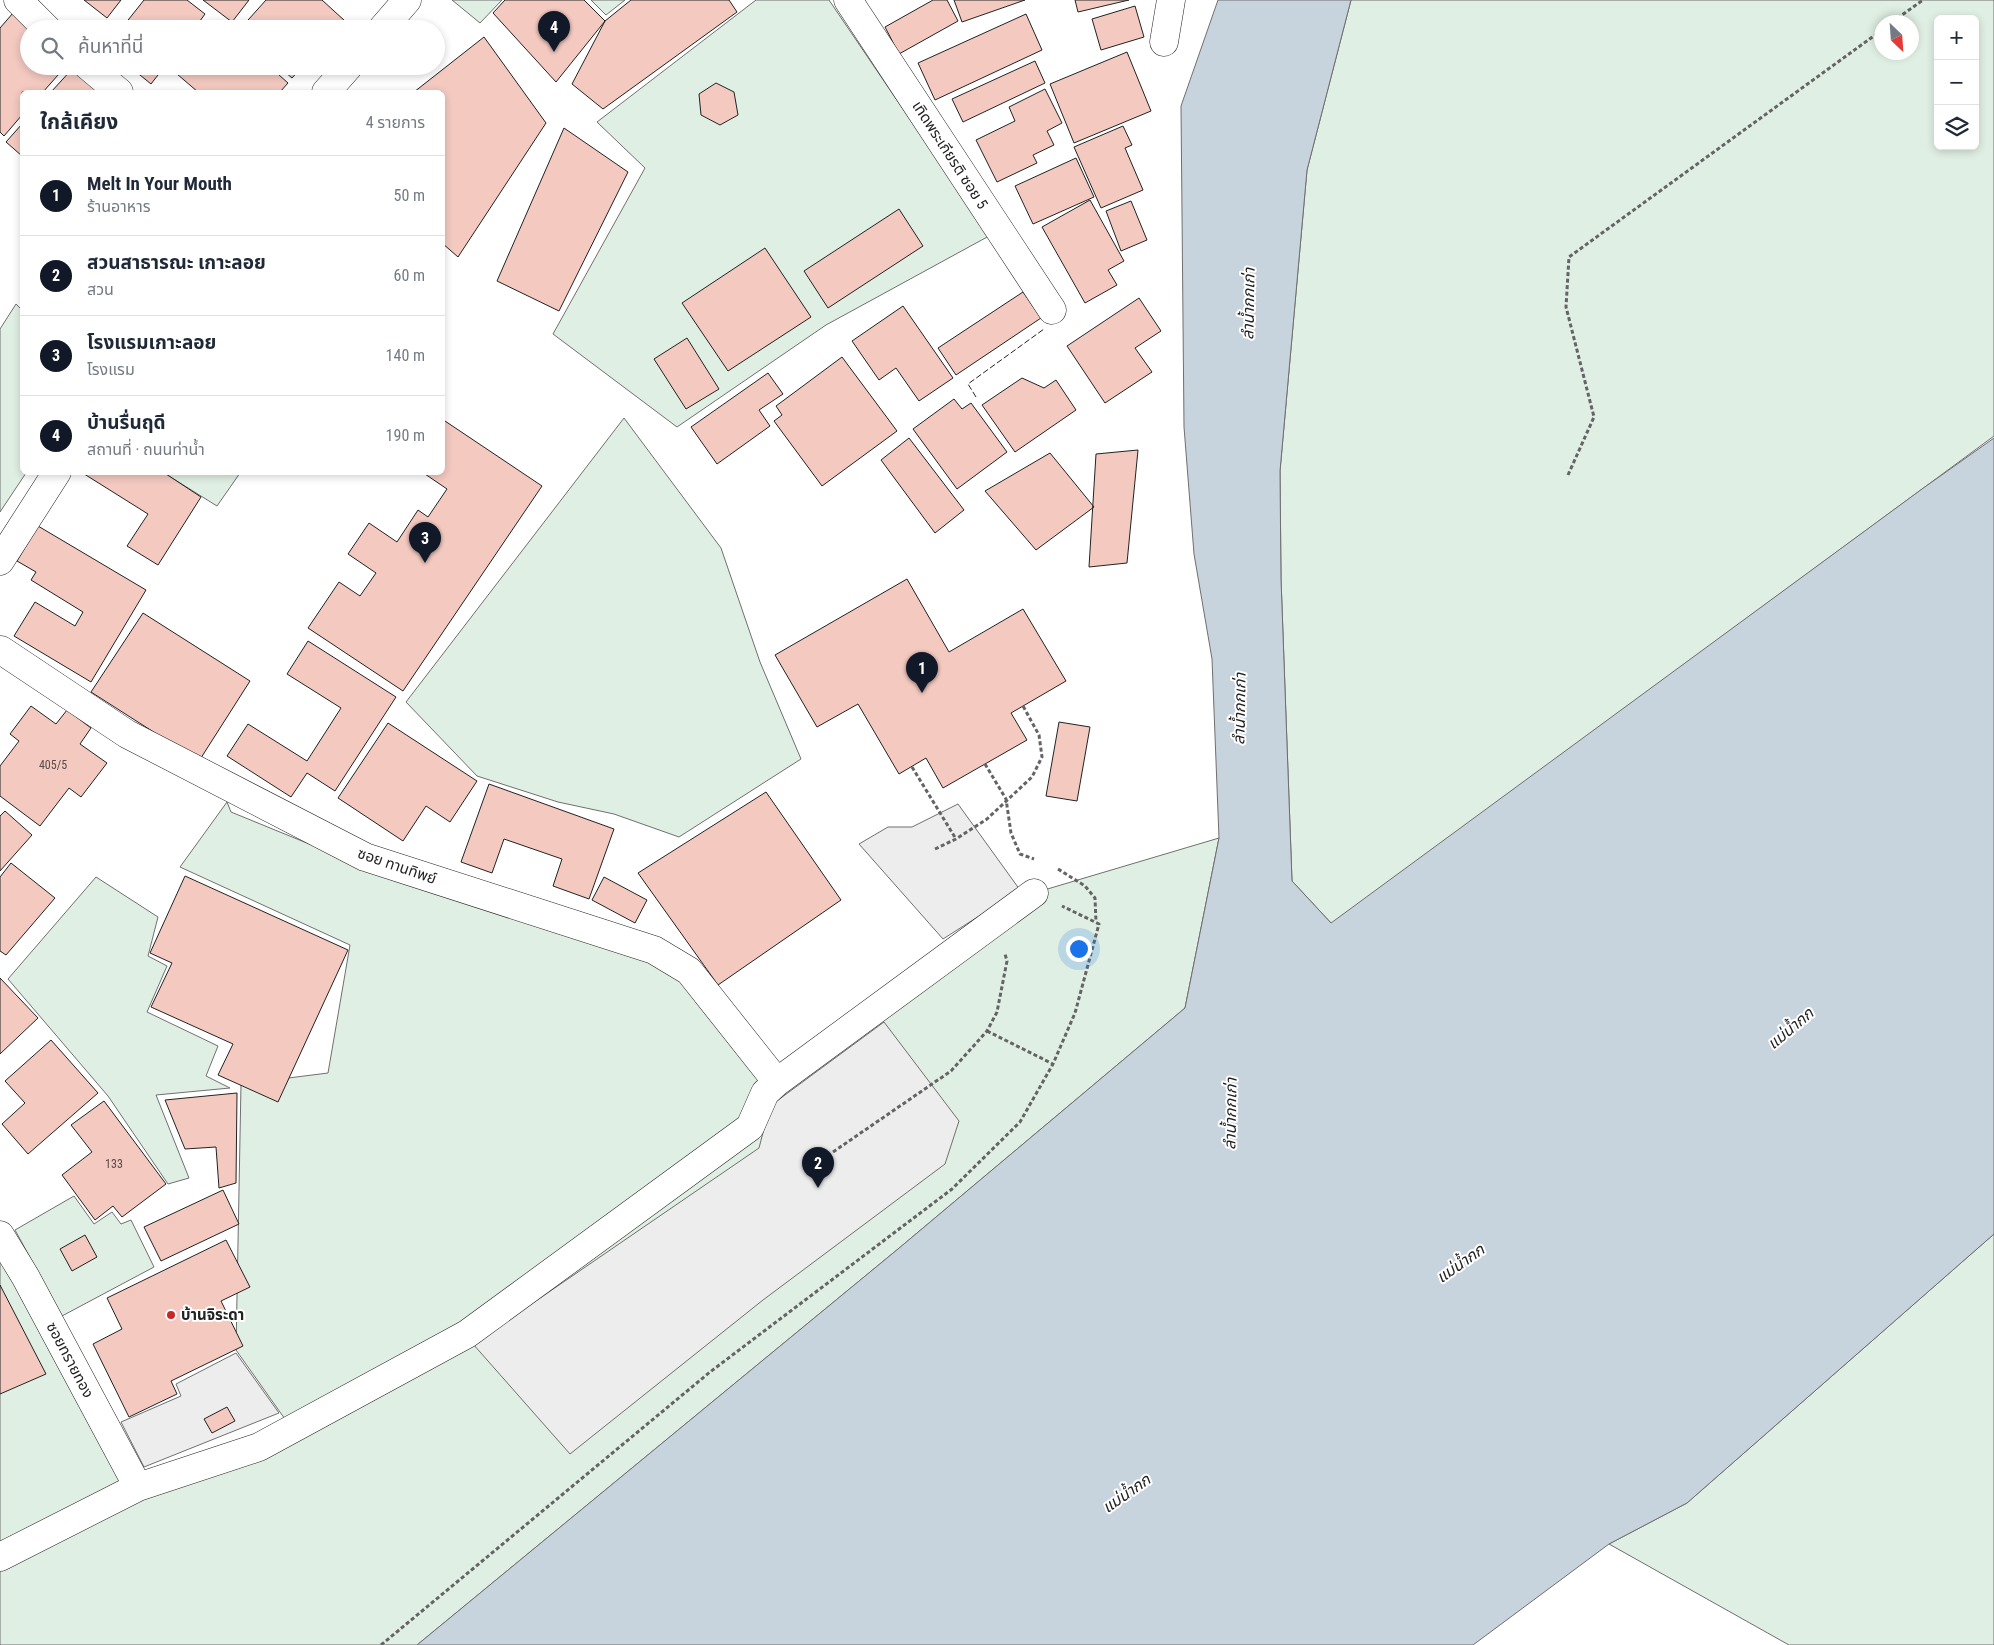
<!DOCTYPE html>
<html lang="th">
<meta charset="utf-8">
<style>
:root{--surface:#fff;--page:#f2f2f3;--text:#1f2937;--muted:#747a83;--line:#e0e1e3;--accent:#111827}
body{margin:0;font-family:"Roboto Condensed","Noto Sans Thai",sans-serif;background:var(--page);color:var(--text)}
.controls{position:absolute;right:15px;top:15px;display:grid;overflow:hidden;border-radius:8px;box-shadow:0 2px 8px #0003}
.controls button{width:45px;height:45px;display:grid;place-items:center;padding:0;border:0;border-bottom:1px solid var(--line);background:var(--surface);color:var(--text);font:25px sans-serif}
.compass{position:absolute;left:1874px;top:15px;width:45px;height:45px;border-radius:50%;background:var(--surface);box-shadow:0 2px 8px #0003;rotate:155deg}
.you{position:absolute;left:1078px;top:948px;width:18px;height:18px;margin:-12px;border:4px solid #fff;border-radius:50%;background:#1a73e8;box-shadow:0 0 0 8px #1a73e833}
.badge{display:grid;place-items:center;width:32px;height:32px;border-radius:50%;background:var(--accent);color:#fff;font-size:16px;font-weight:700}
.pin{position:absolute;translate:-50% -41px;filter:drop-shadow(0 1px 2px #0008)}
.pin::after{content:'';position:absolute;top:26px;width:18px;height:15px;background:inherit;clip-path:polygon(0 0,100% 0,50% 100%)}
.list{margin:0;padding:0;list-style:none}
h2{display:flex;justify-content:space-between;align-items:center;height:65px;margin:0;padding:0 20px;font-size:21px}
h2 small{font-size:16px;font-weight:400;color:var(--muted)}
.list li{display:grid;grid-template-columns:32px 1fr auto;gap:15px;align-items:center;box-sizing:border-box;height:80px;padding:0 20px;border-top:1px solid var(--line)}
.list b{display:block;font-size:19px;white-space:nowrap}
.list p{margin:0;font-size:16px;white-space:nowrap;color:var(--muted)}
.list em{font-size:16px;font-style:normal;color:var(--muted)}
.icon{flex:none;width:28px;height:28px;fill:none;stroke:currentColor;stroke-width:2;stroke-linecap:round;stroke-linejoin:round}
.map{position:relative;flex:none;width:1994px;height:1645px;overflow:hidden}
.search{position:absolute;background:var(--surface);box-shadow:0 2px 8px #0003;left:20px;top:20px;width:425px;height:55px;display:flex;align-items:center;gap:12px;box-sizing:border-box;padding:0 18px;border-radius:28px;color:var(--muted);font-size:19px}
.panel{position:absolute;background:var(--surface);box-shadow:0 2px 8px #0003;left:20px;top:90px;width:425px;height:385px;border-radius:8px}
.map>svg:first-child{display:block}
.green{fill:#e0efe3;stroke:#6f6f6f;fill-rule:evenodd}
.parking{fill:#ededed;stroke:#6f6f6f}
.water{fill:#c7d3dd;stroke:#6f6f6f}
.building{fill:#f3c9c0;stroke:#222}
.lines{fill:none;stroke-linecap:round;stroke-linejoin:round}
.minor-casing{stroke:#222;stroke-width:29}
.path{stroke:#646464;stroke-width:3;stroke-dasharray:4 2.5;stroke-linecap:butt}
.minor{stroke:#fff;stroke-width:28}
.fence{stroke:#222;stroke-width:1;stroke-dasharray:6 2.5;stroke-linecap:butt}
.poi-dot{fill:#c62828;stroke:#fff;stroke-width:2}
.labels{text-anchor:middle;stroke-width:4;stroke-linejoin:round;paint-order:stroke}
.number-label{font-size:12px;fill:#564c4a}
.street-label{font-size:15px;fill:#222;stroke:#fff}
.poi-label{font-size:15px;font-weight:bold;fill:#222;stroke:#fff;text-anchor:start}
.water-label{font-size:16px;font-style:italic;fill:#222;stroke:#fff}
</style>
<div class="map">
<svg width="1994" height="1645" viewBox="0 0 1994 1645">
<rect width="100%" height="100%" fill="#fff"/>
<path class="green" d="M452,0H502L480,23Z
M591,0H625L606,15Z
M756,0H829L989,236L826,325L677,427L553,334L645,168L597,122Z
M1351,0H1994V436L1332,924L1292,881L1281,579L1280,471L1307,170ZM1938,19H1975V146H1938ZM1882,22H1912V52H1882Z
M16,304L22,310V472L26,473L0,512V329Z
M624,418L721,548L760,662L801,759L679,837L614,814L558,802L477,776L406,702Z
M164,473H240L217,506Z
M227,802L231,812L363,866L654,950L777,1082L1034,893L1219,838L1185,1008L898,1249L417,1645H0V1235L138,1487L292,1429L236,1350L241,1084L328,1073L350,945L180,867Z
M96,877L158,917L148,956L167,966L147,1012L218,1046L206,1076L230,1088L156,1095L189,1178L168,1184L108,1096L8,979Z
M74,1196L94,1224L112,1212L121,1224L131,1220L154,1267L62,1316L15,1230Z
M1994,1234V1645H1789L1609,1544L1687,1503Z"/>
<path class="parking" d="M958,804L1020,890L943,939L859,844L888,827H912Z
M884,1022L959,1121L945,1164L763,1300L570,1454L473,1344L759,1148L770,1106Z
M236,1353L279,1413L144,1467L121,1422L181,1396L176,1384Z"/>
<path class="water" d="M1218,0H1351L1307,170L1280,471L1281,579L1292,881L1331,923L1922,489L1994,438V1234L1687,1503L1609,1544L1473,1645H417L898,1249L1185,1008L1219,838L1212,659L1194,554L1184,427L1181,106Z"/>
<path class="building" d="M84,0H121L107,18Z
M144,0H187L205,14L194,29H121Z
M203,0H249L232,22Z
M266,0H322L345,21L338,29H240Z
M505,0H584L605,21L556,82L493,13Z
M631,0H729L737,12L603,109L572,84L605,21Z
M933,0H947L958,21L899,54L885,27Z
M954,0H1025L962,22Z
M1075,0H1129L1078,12Z
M1135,6L1144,37L1101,50L1092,19Z
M13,13L29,29V66H66L43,92H22V115L4,136L0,132V28Z
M1026,14L1042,50L935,100L918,63Z
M484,37L546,123L458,257L442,243V92H414Z
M1127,52L1151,111L1074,143L1050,84Z
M1035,61L1045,83L963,122L952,99Z
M129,66H165L151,84Z
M184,66H251L255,70L258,66H269L288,83L280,92H198L177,74Z
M278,66H303L292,78Z
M73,68L101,92H51Z
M716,83L734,92L738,115L720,125L701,115L699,94Z
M1045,89L1062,123L1047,131L1054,145L1033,155L1037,163L997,182L976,140L1015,121L1009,107Z
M22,124V156L6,142Z
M1123,126L1132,145L1125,148L1143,190L1101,208L1074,147Z
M564,128L628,172L559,311L497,281Z
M1076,158L1094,197L1033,224L1015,186Z
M1090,200L1124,261L1108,270L1117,285L1085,303L1042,227Z
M1131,201L1147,240L1121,251L1106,211Z
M899,209L923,246L828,308L804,271Z
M765,248L811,317L728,371L682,303Z
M1023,292L1041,318L956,375L938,348Z
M1139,298L1161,331L1135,348L1152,372L1105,403L1067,346Z
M903,306L953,378L919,401L896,368L879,380L852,341Z
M687,338L719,389L686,409L654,359Z
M842,357L897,431L822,486L774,421L782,415L776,406Z
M768,373L783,394L759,410L770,426L717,464L691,427Z
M1022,378L1044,388L1056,380L1076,410L1015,452L982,405Z
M954,399L962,409L971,403L1007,452L957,489L913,429Z
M442,419L542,486L403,691L308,628L339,582L360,596L376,573L348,554L369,523L397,542L418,510L428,517L447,489L422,472H442Z
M909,438L964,510L935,533L881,460Z
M1138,450L1127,563L1089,567L1096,454Z
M1050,453L1094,507L1036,550L985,491Z
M81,472H163L201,497L158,565L127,546L148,514Z
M38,526L146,590L91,682L14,636L35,602L75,626L83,612L31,580L36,572L17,561Z
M907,579L949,652L1023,609L1066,681L1011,713L1027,740L943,788L926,758L899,774L858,704L817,727L775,655Z
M143,613L250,681L199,761L91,692Z
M308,641L396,697L335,791L307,773L291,797L227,756L248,724L307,761L341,708L287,674Z
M31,706L56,724L67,710L91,728L80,744L107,763L81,797L69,788L40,826L0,796V766L19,741L10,734Z
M1059,722L1090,727L1077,801L1046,796Z
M388,723L477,781L450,822L426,806L403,841L338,798Z
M489,784L614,829L589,899L553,886L562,859L504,839L492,873L461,862Z
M766,792L841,900L718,985L638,873Z
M5,811L32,835L0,871V816Z
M11,863L55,898L6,955L0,951V877Z
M185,876L348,950L278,1102L218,1075L233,1044L151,1007L172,963L150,953Z
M604,877L647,900L635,923L592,900Z
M0,978L38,1018L0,1054Z
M51,1040L98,1093L28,1154L2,1124L25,1103L5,1081Z
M237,1093L236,1183L219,1188L216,1147L185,1149L165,1100Z
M104,1101L166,1184L122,1217L113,1206L95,1220L62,1175L92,1152L71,1125Z
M223,1190L239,1224L161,1261L144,1227Z
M85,1235L97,1257L72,1271L60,1249Z
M226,1240L250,1287L221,1301L243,1346L171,1381L177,1394L129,1417L93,1344L122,1329L107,1298Z
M0,1285L46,1374L0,1394Z
M227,1407L235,1421L212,1433L204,1419Z"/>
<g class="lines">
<defs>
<path id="minor" d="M18,0L47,29
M848,0L1052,310
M382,29L407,0
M1164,42L1171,0
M88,66L119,92
M326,92L349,66
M0,561L57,472
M1,650L127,734L365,857L654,950L689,971L777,1082
M0,1235L25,1276L138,1487
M0,1557L138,1487L259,1447L467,1334L750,1127L765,1093L777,1082L1034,893"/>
</defs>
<use href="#minor" class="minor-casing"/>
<path class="path" d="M1892,22L1923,0
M1568,475L1594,417L1566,307L1569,257L1882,30
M985,764L1006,799L1011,833L1020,854L1034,859
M912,767L956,839
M935,849L956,839L987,819L1032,777L1042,757L1039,735L1023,706
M1058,869L1085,886L1095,898L1096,922
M987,1031L1053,1064
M833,1152L951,1071L987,1031L997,1012L1007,961L1005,954
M381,1645L710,1372L952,1189L1020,1122L1053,1064L1075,1013L1099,924L1062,906"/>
<use href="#minor" class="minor"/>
<path class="fence" d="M976,397L968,384L1044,329"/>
</g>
<circle class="poi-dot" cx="171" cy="1315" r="5"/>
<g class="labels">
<g class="number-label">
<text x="53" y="769">405/5</text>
<text x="114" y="1168">133</text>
</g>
<g class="street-label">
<text transform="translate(950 155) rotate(57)" y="5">เทิดพระเกียรติ ซอย 5</text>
<text transform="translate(397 866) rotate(19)" y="5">ซอย ทานทิพย์</text>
<text transform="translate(70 1360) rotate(62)" y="5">ซอยทรายทอง</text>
</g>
<g class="poi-label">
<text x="181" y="1320">บ้านจิระดา</text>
</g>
<g class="water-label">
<text transform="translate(1248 304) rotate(-89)" y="6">ลำน้ำกกเก่า</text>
<text transform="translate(1239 709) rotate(-89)" y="6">ลำน้ำกกเก่า</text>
<text transform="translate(1790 1028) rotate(-40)" y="6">แม่น้ำกก</text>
<text transform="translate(1230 1114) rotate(-89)" y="6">ลำน้ำกกเก่า</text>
<text transform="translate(1460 1263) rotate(-35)" y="6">แม่น้ำกก</text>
<text transform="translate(1126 1493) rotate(-35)" y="6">แม่น้ำกก</text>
</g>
</g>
</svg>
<div class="controls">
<button>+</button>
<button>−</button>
<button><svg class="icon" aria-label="layers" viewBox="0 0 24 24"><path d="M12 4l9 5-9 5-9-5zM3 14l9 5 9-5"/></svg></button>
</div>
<svg class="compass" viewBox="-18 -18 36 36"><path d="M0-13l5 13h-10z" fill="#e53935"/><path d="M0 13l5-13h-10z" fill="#747a83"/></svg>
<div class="you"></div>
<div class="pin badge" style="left:922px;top:693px">1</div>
<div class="pin badge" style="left:818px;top:1188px">2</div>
<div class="pin badge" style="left:425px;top:563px">3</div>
<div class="pin badge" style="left:554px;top:52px">4</div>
<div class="search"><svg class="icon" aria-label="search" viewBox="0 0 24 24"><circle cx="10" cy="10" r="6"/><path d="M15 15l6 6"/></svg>ค้นหาที่นี่</div>
<section class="panel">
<h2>ใกล้เคียง<small>4 รายการ</small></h2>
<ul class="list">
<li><span class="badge">1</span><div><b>Melt In Your Mouth</b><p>ร้านอาหาร</p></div><em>50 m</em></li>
<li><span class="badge">2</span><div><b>สวนสาธารณะ เกาะลอย</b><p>สวน</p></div><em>60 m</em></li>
<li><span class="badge">3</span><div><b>โรงแรมเกาะลอย</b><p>โรงแรม</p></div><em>140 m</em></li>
<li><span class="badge">4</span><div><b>บ้านรื่นฤดี</b><p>สถานที่ · ถนนท่าน้ำ</p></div><em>190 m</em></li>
</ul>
</section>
</div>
